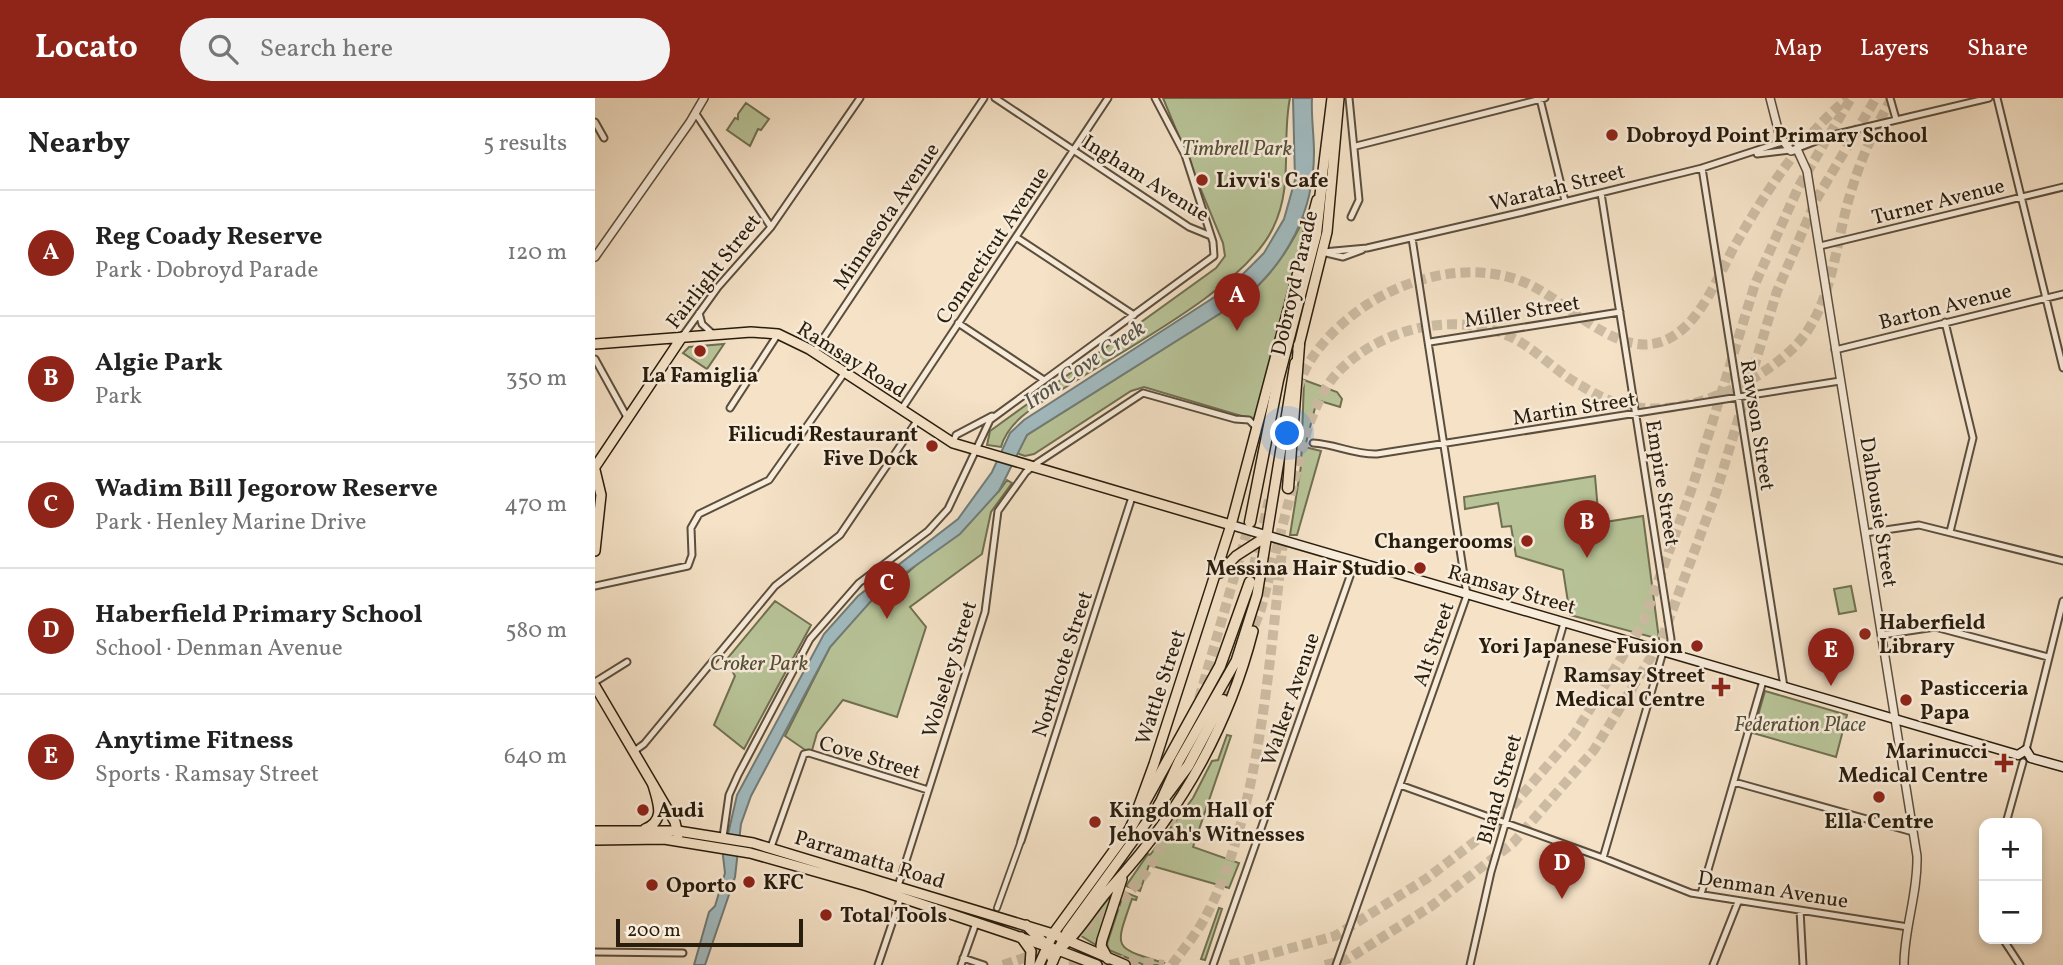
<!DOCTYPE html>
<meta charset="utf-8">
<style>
:root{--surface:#fff;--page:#f2f2f2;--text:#222;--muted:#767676;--line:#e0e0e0;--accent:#8f2418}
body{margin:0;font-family:Vollkorn,serif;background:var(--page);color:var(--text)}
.controls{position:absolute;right:21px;bottom:21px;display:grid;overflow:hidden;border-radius:14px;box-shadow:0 4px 10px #0003}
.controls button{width:63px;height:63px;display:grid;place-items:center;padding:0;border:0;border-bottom:2px solid var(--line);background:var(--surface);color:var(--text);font:35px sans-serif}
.scale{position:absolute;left:21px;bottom:18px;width:187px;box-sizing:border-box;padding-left:7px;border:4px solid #291d0d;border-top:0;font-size:19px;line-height:24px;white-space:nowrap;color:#291d0d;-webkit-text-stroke:5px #f8ecdb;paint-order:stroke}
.you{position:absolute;left:693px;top:336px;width:24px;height:24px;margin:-18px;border:5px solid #fff;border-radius:50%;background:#1a73e8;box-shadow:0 0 0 10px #1a73e833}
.badge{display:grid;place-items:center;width:46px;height:46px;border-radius:50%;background:var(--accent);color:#fff;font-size:23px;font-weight:700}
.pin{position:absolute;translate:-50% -58px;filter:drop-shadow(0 2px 4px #0008)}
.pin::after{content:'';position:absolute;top:37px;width:24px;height:21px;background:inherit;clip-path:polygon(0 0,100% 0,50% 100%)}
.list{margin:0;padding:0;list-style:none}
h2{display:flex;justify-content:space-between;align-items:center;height:91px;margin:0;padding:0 28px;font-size:30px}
h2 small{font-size:23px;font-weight:400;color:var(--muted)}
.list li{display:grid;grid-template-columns:46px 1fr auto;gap:21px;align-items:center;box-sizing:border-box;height:126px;padding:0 28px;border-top:2px solid var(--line)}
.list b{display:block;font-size:26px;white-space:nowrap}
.list p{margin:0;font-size:23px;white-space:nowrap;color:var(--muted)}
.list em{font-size:23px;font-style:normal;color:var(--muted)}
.icon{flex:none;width:38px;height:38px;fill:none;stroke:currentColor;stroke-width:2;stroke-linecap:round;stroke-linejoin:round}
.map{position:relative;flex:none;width:1468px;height:867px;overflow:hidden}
header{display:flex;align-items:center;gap:42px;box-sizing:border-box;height:98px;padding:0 35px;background:var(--accent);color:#fff}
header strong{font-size:33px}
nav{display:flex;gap:38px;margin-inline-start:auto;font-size:24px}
.search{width:490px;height:63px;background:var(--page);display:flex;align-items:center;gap:18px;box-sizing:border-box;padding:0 24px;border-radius:38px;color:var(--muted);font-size:26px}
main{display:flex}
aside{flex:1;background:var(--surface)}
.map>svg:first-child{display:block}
.green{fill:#b8c498;stroke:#707052;stroke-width:2}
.water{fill:#a1bbc0;stroke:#717c78;stroke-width:2}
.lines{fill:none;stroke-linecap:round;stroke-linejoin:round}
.motorway-tunnel{stroke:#ccbba2;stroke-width:10;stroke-dasharray:10 5;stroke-linecap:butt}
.pedestrian-casing{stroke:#5c4e3c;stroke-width:8}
.minor-casing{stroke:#5c4e3c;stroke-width:9}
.tertiary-casing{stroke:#5c4e3c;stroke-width:10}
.secondary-casing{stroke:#291d0d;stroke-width:11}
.primary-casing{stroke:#291d0d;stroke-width:12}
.trunk-casing{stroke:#291d0d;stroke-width:12}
.motorway-casing{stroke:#291d0d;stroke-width:13}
.pedestrian{stroke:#f8ecdb;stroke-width:4.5}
.minor{stroke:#f8ecdb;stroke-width:5}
.tertiary{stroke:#f8ecdb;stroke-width:7}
.secondary{stroke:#f8ecdb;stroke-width:8}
.primary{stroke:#f5e2c7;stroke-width:9}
.trunk{stroke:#f5e2c7;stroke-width:9}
.motorway{stroke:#f5e2c7;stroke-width:10}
.poi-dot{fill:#8f2418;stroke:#f8ecdb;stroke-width:2.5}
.labels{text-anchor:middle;stroke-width:5;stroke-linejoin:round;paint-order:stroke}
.poi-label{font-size:21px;font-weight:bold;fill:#291d0d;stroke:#f8ecdb;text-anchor:start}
.park-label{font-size:21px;font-style:italic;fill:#544f37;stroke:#f8ecdb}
.street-label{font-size:21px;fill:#291d0d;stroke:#f8ecdb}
.water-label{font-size:23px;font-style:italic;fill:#53544c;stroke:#f8ecdb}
</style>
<header>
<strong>Locato</strong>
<div class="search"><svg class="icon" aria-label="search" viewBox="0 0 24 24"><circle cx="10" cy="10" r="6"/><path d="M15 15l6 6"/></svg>Search here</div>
<nav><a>Map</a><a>Layers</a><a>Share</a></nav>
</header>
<main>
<aside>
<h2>Nearby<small>5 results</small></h2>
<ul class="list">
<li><span class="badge">A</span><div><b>Reg Coady Reserve</b><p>Park · Dobroyd Parade</p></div><em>120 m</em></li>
<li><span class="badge">B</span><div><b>Algie Park</b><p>Park</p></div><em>350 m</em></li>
<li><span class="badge">C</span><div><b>Wadim Bill Jegorow Reserve</b><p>Park · Henley Marine Drive</p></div><em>470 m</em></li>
<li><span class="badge">D</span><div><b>Haberfield Primary School</b><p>School · Denman Avenue</p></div><em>580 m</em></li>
<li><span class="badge">E</span><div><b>Anytime Fitness</b><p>Sports · Ramsay Street</p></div><em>640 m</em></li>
</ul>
</aside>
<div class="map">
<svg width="1468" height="867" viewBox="0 0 1468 867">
<rect width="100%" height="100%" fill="#f5e2c7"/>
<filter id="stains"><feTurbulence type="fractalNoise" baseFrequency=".00286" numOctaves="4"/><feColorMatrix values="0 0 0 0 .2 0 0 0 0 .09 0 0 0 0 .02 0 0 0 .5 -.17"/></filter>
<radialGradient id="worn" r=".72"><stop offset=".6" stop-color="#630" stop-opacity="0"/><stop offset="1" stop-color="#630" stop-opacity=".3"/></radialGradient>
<path class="green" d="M568,0H695C686,44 699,88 678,130C650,189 531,250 474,287C450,303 414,319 406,349L392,347L395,333L621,170L630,158L628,145Z
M151,5L174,21L166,32L163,31L155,48L132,32L140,20L143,21V16Z
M709,120L715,121L660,322L549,289L536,293L439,356L430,358L421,355L432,337L648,201C676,179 694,152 709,120Z
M129,246L112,271L88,255L94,249Z
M709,282L742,294L747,301L745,309L722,302L710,349L726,353L702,437H695L706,368Z
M1000,378L1004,425L1048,418L1064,541L975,517L968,472L921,458L916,428L907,429L903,405L870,411L869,399Z
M412,382L417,385L396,414L387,456L315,509L331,529L302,619L248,602L222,635L216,656L190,638L235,549L265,514L285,493L309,478L404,393Z
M1256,488L1261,513L1244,516L1239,491Z
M180,503L216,527L149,651L119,627L140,578L131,562Z
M1170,593L1252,617L1241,659L1158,635Z
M632,637L636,638L598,749L644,765L634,790L554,767L545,793L531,788L553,756L555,757L598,700L617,663L623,662Z
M529,794L542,799L541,802L537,801C519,852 518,849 569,865L567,867H549L514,852L512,846Z
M515,797V802L501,847L483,836Z
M624,810L627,811L610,862L606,861Z"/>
<path class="water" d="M698,0H717C716,19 719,36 719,54C719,113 693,164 648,201L432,337L404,393L365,436L285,493L235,549L156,698L146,726L140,779L110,867H99L114,814L120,808L130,775L128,758L142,697L229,536L263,498L363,421L397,374L415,335L429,322L635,189L669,155L689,121L700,82Z"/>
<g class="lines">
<path class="motorway-tunnel" d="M703,290C713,255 744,225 773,206C817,178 876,164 926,183C969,198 1023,266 1073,241C1108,224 1124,174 1143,142C1173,90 1207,39 1253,0
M655,484L674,402
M654,541L666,511L713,329C721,309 729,288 744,273C786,230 861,212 916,239C941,251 961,274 985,287C1000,296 1016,305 1034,308C1089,320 1165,286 1202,246C1238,207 1240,146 1255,97C1265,63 1279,31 1297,0
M604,601L655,424
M628,602L647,558
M478,838C545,799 577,749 587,674
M408,867L453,852
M474,867L533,862L569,867
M577,867C589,850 604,833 613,814C665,713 675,557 688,444
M635,867L740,838L831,781L900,728L979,637L1048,525L1098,387L1160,186L1204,88L1256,0
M730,867L753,861L835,809L918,745L999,652L1066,543L1121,395L1182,193L1222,100L1281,0"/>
<defs>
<path id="pedestrian" d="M402,810L426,743"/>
<path id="minor" d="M400,0L594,129L616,138
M754,0L764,102L756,119
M1295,0L1301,21
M1402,0L1468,270
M945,1L970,103
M101,16L176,129
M0,24L9,40
M1202,42L1238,37L1394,0
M761,48L950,0
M1203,50L1229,40
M1162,56L1195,52
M1107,70L1189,589
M1006,95L1076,541L1075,556
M421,139L539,217
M1225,148L1468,89
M727,154L748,159L767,152
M728,154L772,150L928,114L1107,70L1190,43
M104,215L107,226L119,237
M1350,224L1378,340L1355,434
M363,225L449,282
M87,239L123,189L176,129L265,0
M835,244L1025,214
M1240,252L1468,196
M219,254L389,0
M0,261L32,319
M135,310L183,236
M306,312L513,0
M358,345L361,337L397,318
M718,345C740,346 760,357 782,356L1245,283
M1270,435L1324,427L1468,463
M0,488L93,468L97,457L96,430L104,416L174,382L250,274
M1287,537L1340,529L1453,559
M0,584L32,564
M1431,652L1468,503
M38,654L49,646L180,488L245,437L322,323
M1139,684L1318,734
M805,687L1008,760L1096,795L1313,829
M1411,725L1428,664
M128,739L134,697L143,677L215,541L264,485L333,433L353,411L395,322L619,158L618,144L590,57L560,0
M426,743L537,399
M176,749L209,656L214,655L333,692
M1008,760L1068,554
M303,788L390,514L403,413L431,374L442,365L548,295L640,321L654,322L661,329
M1106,796L1168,583
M1205,812L1208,867
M1408,841L1425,867
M0,854L88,855
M368,860L389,867
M283,867L306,799
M366,867L381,825
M618,867L760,464
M741,867L872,497L817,140
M875,867L896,774L969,525
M1118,867L1143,804"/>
<path id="tertiary" d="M1175,0L1185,39L1196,53L1202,51L1204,46L1197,41L1192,47
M1202,51L1212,73L1322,758C1323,796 1309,830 1309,867
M0,159L95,24L109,0"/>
<path id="secondary" d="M636,427L1423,657
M1423,657L1431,652L1436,660
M1436,660L1468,669"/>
<path id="primary" d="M0,246L156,234L183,236L214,251L358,345L636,427
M0,369L87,239
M0,372L6,397L0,453
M0,588L80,724L83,737
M426,839L436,853L435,867
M444,867L458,836L530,867
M456,867L463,852L502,867"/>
<path id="trunk" d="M726,89L737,0
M703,251L732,134L744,0
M625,475L641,458L672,438
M50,731C71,722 63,705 58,687
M0,733H83L158,745L458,836L536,729L559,666L636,427L722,102
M0,742L69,741L155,755L272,788L463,852
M431,827L452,848L458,863
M467,849C487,831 499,807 518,787C586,713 633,631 658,533
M463,852L472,834L564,707L584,663L641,563L662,497L700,265
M513,861L506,848L507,842L527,781"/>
<path id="motorway" d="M693,390L704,247
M655,424L683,282L721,136L727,84
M564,707L593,668L628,602
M536,729L625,568L655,484"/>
</defs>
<use href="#pedestrian" class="pedestrian-casing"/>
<use href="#minor" class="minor-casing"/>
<use href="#tertiary" class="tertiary-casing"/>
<use href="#secondary" class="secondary-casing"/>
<use href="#primary" class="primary-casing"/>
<use href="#trunk" class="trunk-casing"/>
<use href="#motorway" class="motorway-casing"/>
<use href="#pedestrian" class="pedestrian"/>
<use href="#minor" class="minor"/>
<use href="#tertiary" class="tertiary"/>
<use href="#secondary" class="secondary"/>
<use href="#primary" class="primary"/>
<use href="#trunk" class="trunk"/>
<use href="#motorway" class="motorway"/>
</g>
<g class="poi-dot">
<circle cx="1017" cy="37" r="7"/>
<circle cx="607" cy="82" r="7"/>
<circle cx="105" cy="253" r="7"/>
<circle cx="337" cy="348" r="7"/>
<circle cx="932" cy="443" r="7"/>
<circle cx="825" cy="470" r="7"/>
<circle cx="1270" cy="536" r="7"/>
<circle cx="1102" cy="548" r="7"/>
<path d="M1122.5 578.5h7v7h7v7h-7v7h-7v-7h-7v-7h7z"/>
<circle cx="1311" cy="602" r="7"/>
<path d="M1405.5 654.5h7v7h7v7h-7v7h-7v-7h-7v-7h7z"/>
<circle cx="1284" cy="699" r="7"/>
<circle cx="48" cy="712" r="7"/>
<circle cx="500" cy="724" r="7"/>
<circle cx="154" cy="784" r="7"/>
<circle cx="57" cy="787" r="7"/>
<circle cx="231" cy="817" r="7"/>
</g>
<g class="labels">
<g class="poi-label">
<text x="1031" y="44">Dobroyd Point Primary School</text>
<text x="621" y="89">Livvi's Cafe</text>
<text x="105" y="284" text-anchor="middle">La Famiglia</text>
<text x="323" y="343" text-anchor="end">Filicudi Restaurant<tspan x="323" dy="24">Five Dock</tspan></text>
<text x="918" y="450" text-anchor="end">Changerooms</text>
<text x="811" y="477" text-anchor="end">Messina Hair Studio</text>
<text x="1284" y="531">Haberfield<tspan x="1284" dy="24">Library</tspan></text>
<text x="1088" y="555" text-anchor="end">Yori Japanese Fusion</text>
<text x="1110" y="584" text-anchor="end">Ramsay Street<tspan x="1110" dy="24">Medical Centre</tspan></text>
<text x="1325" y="597">Pasticceria<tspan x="1325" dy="24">Papa</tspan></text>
<text x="1393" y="660" text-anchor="end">Marinucci<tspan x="1393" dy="24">Medical Centre</tspan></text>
<text x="62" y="719">Audi</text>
<text x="514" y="719">Kingdom Hall of<tspan x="514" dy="24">Jehovah's Witnesses</tspan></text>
<text x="1284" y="730" text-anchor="middle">Ella Centre</text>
<text x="168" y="791">KFC</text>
<text x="71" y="794">Oporto</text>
<text x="245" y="824">Total Tools</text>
</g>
<g class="park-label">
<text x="642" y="57">Timbrell Park</text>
<text x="164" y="572">Croker Park</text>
<text x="1205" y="633">Federation Place</text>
</g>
<g class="street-label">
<text transform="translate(551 80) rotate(32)" y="7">Ingham Avenue</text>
<text transform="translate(962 89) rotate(-14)" y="7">Waratah Street</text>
<text transform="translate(1343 103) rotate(-14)" y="7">Turner Avenue</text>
<text transform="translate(291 118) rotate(-56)" y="7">Minnesota Avenue</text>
<text transform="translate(397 147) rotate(-56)" y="7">Connecticut Avenue</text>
<text transform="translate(118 173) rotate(-52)" y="7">Fairlight Street</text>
<text transform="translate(699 185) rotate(-77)" y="7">Dobroyd Parade</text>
<text transform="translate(1350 208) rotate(-14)" y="7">Barton Avenue</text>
<text transform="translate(927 213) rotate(-9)" y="7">Miller Street</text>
<text transform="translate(257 261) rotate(32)" y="7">Ramsay Road</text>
<text transform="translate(979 310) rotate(-9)" y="7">Martin Street</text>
<text transform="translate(1163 327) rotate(81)" y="7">Rawson Street</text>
<text transform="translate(1068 385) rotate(81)" y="7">Empire Street</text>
<text transform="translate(1284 414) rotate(81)" y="7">Dalhousie Street</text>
<text transform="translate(917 491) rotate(16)" y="7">Ramsay Street</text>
<text transform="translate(838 546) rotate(-71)" y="7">Alt Street</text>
<text transform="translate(467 566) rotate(-72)" y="7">Northcote Street</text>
<text transform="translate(354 571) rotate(-73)" y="7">Wolseley Street</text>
<text transform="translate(565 589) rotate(-72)" y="7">Wattle Street</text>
<text transform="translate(695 601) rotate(-71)" y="7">Walker Avenue</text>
<text transform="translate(275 659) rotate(17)" y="7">Cove Street</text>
<text transform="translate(904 691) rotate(-74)" y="7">Bland Street</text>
<text transform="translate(275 761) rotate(17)" y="7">Parramatta Road</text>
<text transform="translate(1178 791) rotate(9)" y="7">Denman Avenue</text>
</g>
<g class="water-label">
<text transform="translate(489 266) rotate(-34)" y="8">Iron Cove Creek</text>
</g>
</g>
<rect width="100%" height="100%" filter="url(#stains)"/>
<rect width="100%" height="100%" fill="url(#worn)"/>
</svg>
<div class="controls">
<button>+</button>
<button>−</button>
</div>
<div class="scale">200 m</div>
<div class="you"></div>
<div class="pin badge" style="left:642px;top:233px">A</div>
<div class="pin badge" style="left:992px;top:460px">B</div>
<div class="pin badge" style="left:292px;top:521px">C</div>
<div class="pin badge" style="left:967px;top:801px">D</div>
<div class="pin badge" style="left:1236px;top:588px">E</div>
</div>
</main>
